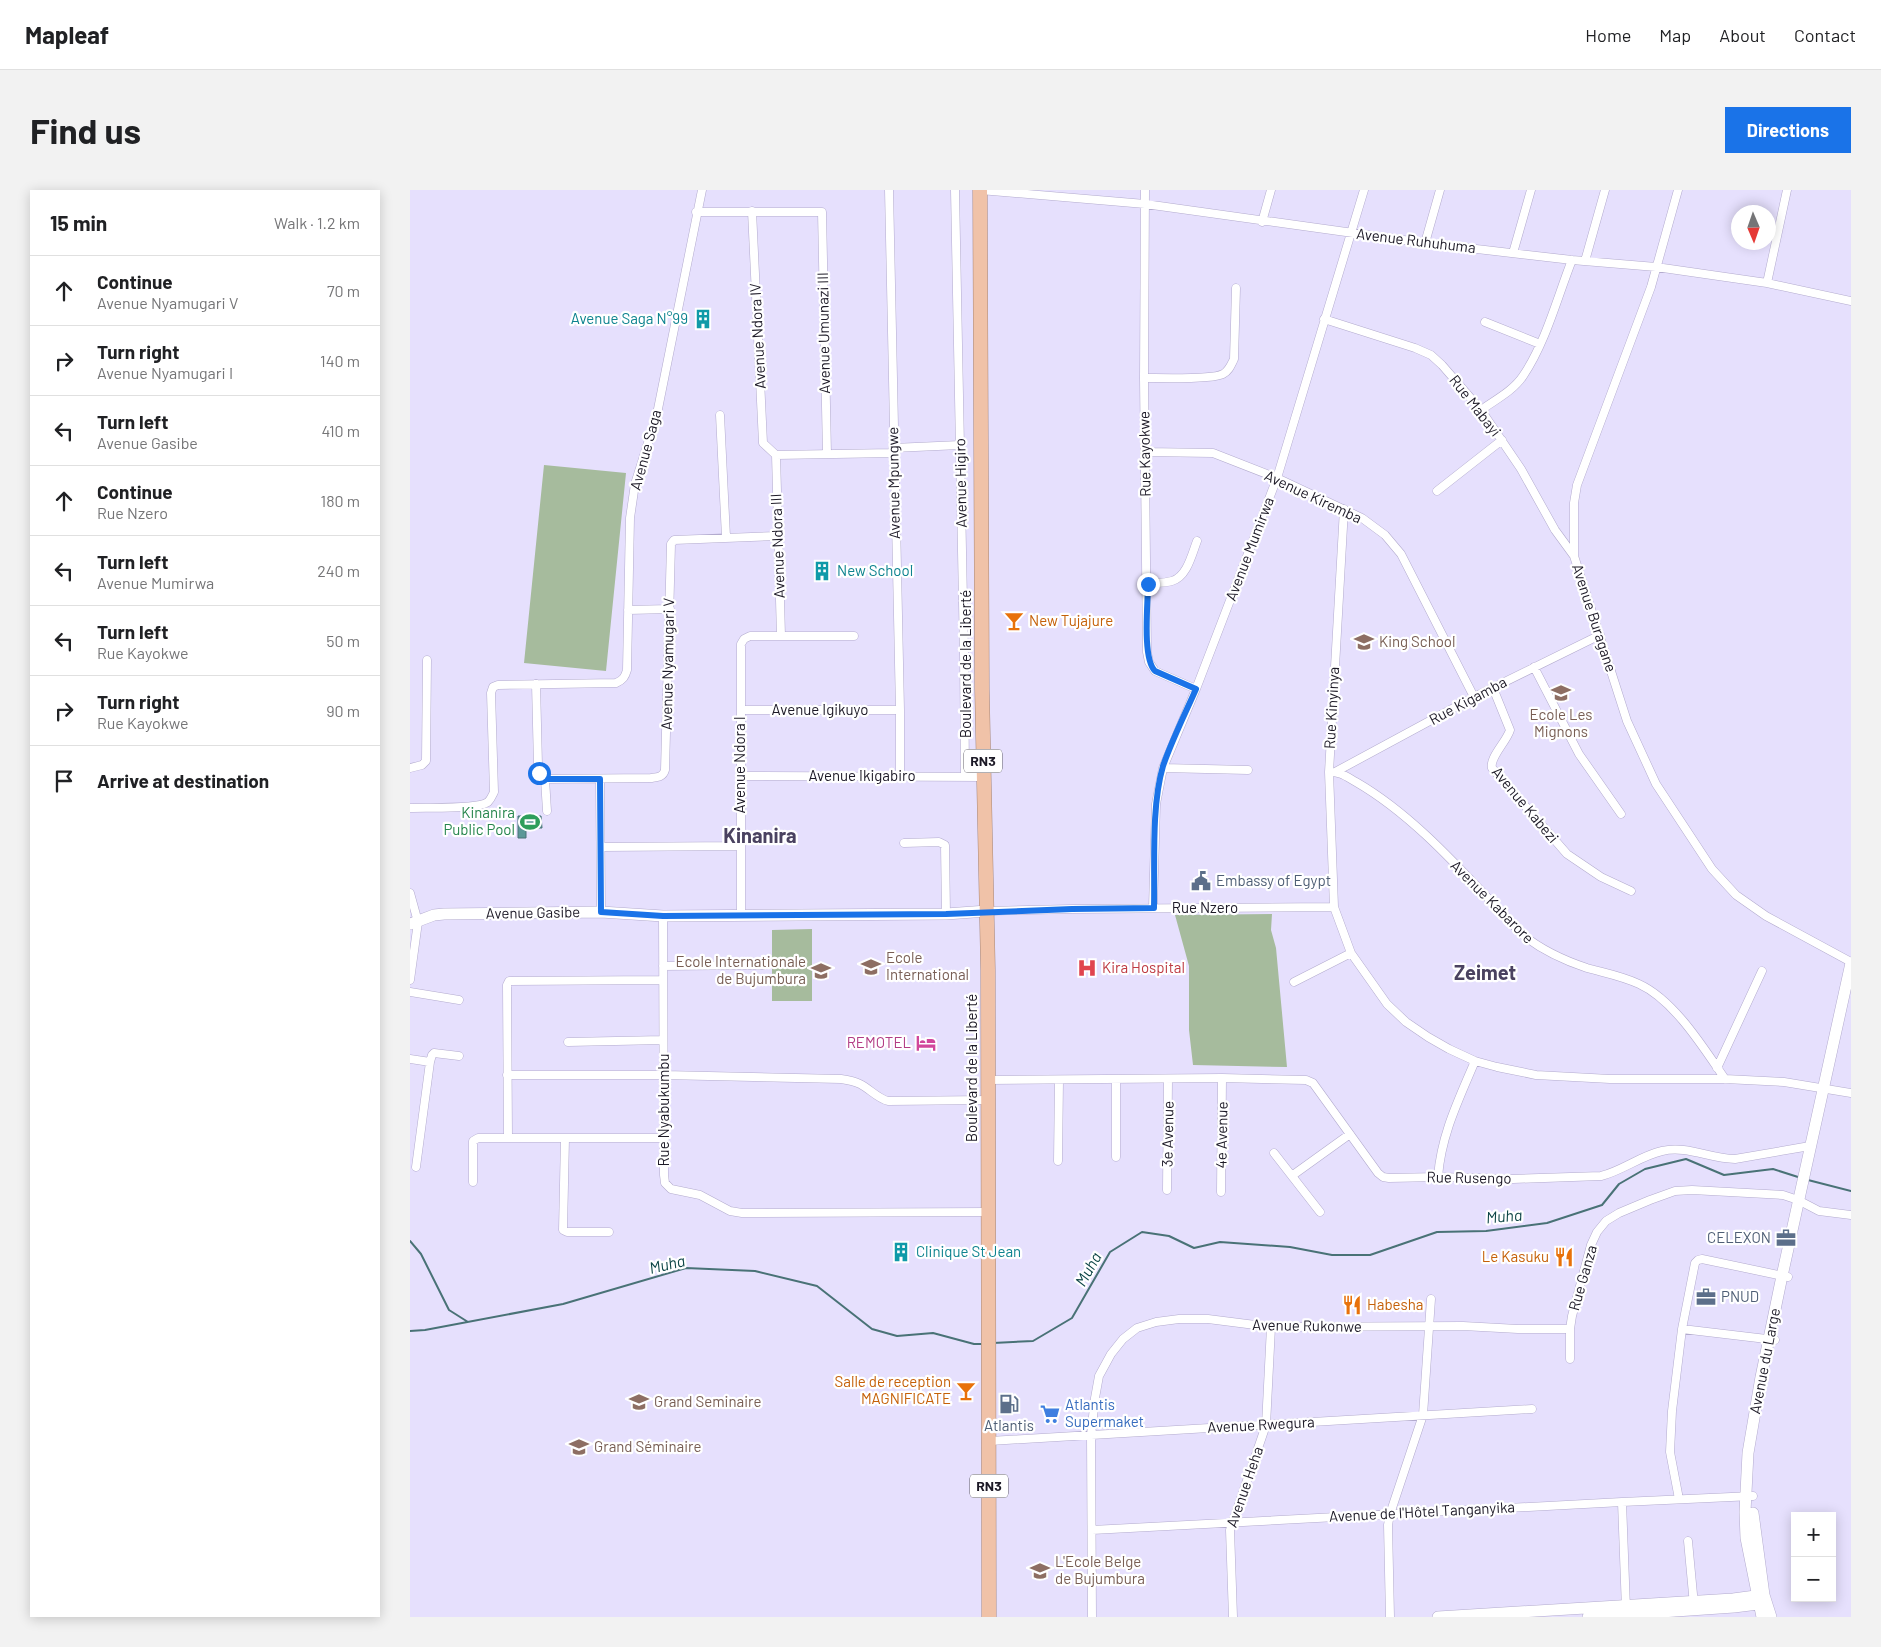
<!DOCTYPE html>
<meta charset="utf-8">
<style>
:root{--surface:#fff;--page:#f2f2f2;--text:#202124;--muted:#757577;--line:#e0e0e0;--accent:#1a73e8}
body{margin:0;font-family:Barlow,sans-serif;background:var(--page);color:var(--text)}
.controls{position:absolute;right:15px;bottom:15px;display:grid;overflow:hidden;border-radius:0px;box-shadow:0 2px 12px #0003}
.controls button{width:45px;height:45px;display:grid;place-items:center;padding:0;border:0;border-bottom:1px solid var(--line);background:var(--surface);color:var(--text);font:25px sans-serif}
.compass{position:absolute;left:1321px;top:15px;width:45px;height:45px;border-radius:50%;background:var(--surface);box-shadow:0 2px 12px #0003;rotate:178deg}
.stop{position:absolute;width:15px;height:15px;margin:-11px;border:4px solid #1a73e8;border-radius:50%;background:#fff}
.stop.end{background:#1a73e8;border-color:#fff;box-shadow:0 1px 5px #0008}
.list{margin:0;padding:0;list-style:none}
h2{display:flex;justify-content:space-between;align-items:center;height:65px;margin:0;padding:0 20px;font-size:21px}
h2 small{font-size:16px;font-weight:400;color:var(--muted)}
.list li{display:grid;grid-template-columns:32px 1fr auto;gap:15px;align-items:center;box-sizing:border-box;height:70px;padding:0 20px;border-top:1px solid var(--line)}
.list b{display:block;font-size:19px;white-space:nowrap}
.list p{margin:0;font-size:16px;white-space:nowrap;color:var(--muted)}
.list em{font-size:16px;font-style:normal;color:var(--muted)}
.icon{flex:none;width:28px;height:28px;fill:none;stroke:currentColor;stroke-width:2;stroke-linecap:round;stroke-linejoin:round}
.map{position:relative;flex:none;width:1441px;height:1427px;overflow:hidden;border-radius:0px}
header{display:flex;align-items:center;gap:30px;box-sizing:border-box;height:70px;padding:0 25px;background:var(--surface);border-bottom:1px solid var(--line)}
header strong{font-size:24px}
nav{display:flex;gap:28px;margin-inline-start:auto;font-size:18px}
.intro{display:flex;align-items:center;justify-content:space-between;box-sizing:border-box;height:120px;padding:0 30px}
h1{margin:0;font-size:35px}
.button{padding:12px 22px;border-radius:0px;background:var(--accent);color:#fff;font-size:18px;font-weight:700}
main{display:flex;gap:30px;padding:0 30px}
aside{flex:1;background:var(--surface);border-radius:0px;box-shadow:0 2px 12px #0003}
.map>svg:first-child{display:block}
.green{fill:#a6bb9d}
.water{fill:#5c9898;stroke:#497276}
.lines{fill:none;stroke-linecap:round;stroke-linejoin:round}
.stream{stroke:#497276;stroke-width:2}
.street-casing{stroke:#b3abce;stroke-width:9}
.secondary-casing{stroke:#b3abce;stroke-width:12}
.highway-casing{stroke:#a6877a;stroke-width:15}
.street{stroke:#fff;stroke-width:8}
.secondary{stroke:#fff;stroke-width:11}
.highway{stroke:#f0c2a8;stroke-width:14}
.route{stroke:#1a73e8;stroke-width:6}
.labels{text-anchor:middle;stroke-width:4.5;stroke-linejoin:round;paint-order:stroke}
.shield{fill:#fff;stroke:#605e67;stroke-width:1}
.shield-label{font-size:14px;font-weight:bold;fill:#1c1926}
.street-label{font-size:15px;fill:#1c1926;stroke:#fff}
.culture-label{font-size:15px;fill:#0d838f;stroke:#fff;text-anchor:start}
.food-label{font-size:15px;fill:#c56008;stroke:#fff;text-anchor:start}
.education-label{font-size:15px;fill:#785e54;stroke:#fff;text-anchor:start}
.leisure-label{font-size:15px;fill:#27864d;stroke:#fff;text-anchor:end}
.service-label{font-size:15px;fill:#4e5e75;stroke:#fff;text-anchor:start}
.health-label{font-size:15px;fill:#be3a42;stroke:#fff;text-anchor:start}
.hotel-label{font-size:15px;fill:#b23c85;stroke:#fff;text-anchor:end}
.shop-label{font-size:15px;fill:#366cbe;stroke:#fff;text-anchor:start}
.water-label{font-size:16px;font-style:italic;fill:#0d4546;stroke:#fff}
.district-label{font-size:20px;font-weight:bold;fill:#4a4260;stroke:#fff}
</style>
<header>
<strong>Mapleaf</strong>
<nav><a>Home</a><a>Map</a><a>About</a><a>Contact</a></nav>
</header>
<div class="intro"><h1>Find us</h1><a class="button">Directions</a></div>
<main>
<aside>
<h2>15 min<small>Walk · 1.2 km</small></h2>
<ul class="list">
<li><svg class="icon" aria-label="ahead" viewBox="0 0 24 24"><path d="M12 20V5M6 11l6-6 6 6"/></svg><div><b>Continue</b><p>Avenue Nyamugari V</p></div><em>70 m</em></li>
<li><svg class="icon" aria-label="right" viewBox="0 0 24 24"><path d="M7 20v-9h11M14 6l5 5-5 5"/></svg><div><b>Turn right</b><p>Avenue Nyamugari I</p></div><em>140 m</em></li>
<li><svg class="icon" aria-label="left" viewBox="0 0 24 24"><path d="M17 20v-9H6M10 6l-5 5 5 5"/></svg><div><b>Turn left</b><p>Avenue Gasibe</p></div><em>410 m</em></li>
<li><svg class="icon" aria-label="ahead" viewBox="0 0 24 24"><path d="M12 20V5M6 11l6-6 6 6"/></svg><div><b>Continue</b><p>Rue Nzero</p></div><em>180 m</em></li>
<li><svg class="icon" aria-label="left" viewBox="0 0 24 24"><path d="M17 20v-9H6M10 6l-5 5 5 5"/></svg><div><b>Turn left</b><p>Avenue Mumirwa</p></div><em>240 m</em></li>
<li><svg class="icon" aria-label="left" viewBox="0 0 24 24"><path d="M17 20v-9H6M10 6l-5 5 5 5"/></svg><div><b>Turn left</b><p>Rue Kayokwe</p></div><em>50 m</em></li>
<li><svg class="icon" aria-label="right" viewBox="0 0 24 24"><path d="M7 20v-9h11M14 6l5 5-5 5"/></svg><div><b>Turn right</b><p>Rue Kayokwe</p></div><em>90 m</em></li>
<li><svg class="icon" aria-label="arrive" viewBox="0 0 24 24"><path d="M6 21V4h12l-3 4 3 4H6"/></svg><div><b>Arrive at destination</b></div></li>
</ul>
</aside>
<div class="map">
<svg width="1441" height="1427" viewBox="0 0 1441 1427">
<rect width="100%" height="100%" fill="#e6e0fd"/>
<path class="green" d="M134,275L216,283L196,481L114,473Z
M862,724L861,740L866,758L877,877L783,875L779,840V776L765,725Z
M402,739V811H362V740Z"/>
<path class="water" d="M108,626H131L132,638H116V648H108Z"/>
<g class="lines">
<path class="stream" d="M1398,990L1441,1001
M0,1051L11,1064L39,1120L58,1132
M0,1141L15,1140L153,1114L276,1078L345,1081L407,1096L462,1139L487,1146L523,1143L564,1154H573
M583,1153L623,1151L662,1128L700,1062L732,1042L759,1046L784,1058L810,1052L880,1057L922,1065H960L1027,1042L1076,1041L1137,1033L1192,1015L1209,994L1235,979L1276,969L1314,985L1363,979L1388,987"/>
<defs>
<path id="street" d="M479,0L490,520V587
M545,0L554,464L555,586
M570,0L735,14L1015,53L1162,70L1246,77L1357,93L1441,111
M735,0L734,188L737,462L739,472L745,481L786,499
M1268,0L1241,97L1167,295L1164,313V366L1217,531L1246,594L1302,679L1326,705L1356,726L1441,772
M342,21L353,253L366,265
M286,22H412L417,264
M852,32L861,0
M1015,53L1030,0
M1103,63L1121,0
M1175,71L1195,0
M1357,93L1377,0
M914,129L1005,158L1021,165L1032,175L1071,220L1111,279L1145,340L1164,366
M1075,132L1130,154
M734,188C749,188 802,190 813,184C819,181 821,175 824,169L826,98
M1071,220C1085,210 1103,201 1113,186C1136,152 1147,108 1162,70
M310,225L316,347
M483,258L550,255
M735,262L803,263L867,288L952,328L975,345L991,364L1064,507
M366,265L371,446
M366,265L483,263
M1027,301L1092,250
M934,319L919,582L924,717L941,763L977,814L996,832L1018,847L1039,859L1065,871L1087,877L1126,885L1200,889H1315L1374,892L1441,903
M737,394C745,393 754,393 762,391C777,387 782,364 787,351
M218,420L260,419
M1124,477L1169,564L1211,624
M126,494L128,575L129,583L135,589L137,621
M1083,498L1100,540C1097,551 1079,568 1082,578L1157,664L1191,687L1221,701
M331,520H490
M0,578L12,575L16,571L17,470
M753,578L838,580
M927,581L1064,507L1190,445
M919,582C930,581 937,587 946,592C1010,629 1062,693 1113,745C1133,761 1153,770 1177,778C1195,783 1212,786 1229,794C1264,810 1293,857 1315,889
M330,586L573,587
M135,589L241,588C248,587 253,587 255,580L261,354L264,350L367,346
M190,589L191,722
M0,618C16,617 67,620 78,612C81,609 82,606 84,602L81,503L83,497L88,495L206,493C213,490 215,487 217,480L220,328L225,294L247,224L292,0
M494,653L529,652L535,655L536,724
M191,657L330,656
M0,703L8,732L0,790
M743,718L746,614L753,578L786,499L867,288L954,0
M577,721L662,719L924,717
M253,726L254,985L255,993L261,999L290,1005L320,1021L332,1023L578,1022
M331,726V454L334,449L340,446H444
M253,776L353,775
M884,792L941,763
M0,802L49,810
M158,852L253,850
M0,869L20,872L6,977
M20,872L22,865L24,863L49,866
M1307,878L1352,781
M97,885H254L431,889C438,890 444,891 450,894C460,899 467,908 478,911L578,910
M578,890L812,888L896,890L903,893L968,983L973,987L979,988L1028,987L1103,989L1191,986C1212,981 1230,966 1252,961C1277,955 1300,969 1325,969L1400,956
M98,948L97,795L99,791L253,790
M155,948L153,1040L157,1042H199
M864,963L910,1022
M706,967V889
M648,971L649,890
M883,985L940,944
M1028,987C1031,945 1049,909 1065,871
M63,992V951L68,948H255
M757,1000L758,889
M811,1002L812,888
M1272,1139L1365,1150
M1160,1169V1139L1162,1126L1181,1055L1187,1042L1196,1031L1209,1023L1240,1010L1265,1001L1282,1000L1373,1005L1388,1010L1409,1021L1441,1025
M580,1251L1122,1219
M1269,1309L1260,1262L1262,1221L1272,1139L1285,1073L1288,1070L1292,1069L1378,1087
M1212,1312L1216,1419
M682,1340L1212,1312L1343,1306
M1278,1351L1284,1415
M682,1427L681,1245L685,1208L689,1186L701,1164L713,1149L727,1138L746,1132L769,1129H798L861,1137L1053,1136L1108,1139H1160
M823,1427L820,1340L856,1235L861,1137
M980,1427L978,1335L980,1324L1013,1225L1021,1109"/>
<path id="secondary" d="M0,734L24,725L34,724L191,722L253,726L536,724L577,721
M1343,1323L1354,1405L1361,1427
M1028,1427L1323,1409L1353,1405
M1178,1427L1324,1417L1356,1413
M1352,1427L1336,1348L1335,1322L1338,1263L1351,1187L1372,1086L1441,773"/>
<path id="highway" d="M570,0L572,499L578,780L579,1427"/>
</defs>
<use href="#street" class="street-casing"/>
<use href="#secondary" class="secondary-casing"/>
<use href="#highway" class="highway-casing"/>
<use href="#street" class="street"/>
<use href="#secondary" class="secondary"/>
<use href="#highway" class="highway"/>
</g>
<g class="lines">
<path class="route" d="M129,583L135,589H190L191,722L253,726L536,724L662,719L744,718C745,675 741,617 753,576C762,550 775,524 786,499L745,481C732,468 738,413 738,394"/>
</g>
<defs>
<symbol id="building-bare" viewBox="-9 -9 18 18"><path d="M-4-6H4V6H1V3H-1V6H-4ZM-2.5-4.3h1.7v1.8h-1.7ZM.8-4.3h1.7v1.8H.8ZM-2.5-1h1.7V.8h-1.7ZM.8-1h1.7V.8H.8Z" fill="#0f9aa8" stroke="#fff" stroke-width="2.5" paint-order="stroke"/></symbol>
<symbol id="bar-bare" viewBox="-9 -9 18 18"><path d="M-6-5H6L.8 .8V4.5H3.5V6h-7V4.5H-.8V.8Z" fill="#e8710a" stroke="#fff" stroke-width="2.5" paint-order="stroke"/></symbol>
<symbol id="school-bare" viewBox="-9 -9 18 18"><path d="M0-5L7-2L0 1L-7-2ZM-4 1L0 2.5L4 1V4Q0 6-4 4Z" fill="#8d6e63" stroke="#fff" stroke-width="2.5" paint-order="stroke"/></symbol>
<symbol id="stadium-bare" viewBox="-9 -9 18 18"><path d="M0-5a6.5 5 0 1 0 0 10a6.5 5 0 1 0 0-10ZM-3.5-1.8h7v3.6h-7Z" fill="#2e9e5b" stroke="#fff" stroke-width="2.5" paint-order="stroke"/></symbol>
<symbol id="civic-bare" viewBox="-9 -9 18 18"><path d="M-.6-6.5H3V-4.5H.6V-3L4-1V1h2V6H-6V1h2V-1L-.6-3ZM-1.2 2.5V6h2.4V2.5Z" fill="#5c6f8a" stroke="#fff" stroke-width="2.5" paint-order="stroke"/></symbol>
<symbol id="hospital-bare" viewBox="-9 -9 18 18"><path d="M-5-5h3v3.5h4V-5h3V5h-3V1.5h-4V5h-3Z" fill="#e0444e" stroke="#fff" stroke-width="2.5" paint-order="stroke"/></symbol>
<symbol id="hotel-bare" viewBox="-9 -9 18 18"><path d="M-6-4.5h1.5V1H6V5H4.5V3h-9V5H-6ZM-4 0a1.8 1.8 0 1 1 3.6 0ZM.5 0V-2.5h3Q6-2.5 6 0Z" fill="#d1479c" stroke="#fff" stroke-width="2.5" paint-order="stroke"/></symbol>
<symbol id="office-bare" viewBox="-9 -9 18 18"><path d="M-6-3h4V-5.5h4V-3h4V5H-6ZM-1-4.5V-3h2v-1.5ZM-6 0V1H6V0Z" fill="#5c6f8a" stroke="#fff" stroke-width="2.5" paint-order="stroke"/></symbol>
<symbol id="restaurant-bare" viewBox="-9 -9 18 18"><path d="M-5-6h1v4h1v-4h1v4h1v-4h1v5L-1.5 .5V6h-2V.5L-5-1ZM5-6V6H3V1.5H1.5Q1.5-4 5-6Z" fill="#e8710a" stroke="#fff" stroke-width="2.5" paint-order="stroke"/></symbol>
<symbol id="university-bare" viewBox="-9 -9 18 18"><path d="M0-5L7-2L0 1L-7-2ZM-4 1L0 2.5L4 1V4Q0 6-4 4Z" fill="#8d6e63" stroke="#fff" stroke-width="2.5" paint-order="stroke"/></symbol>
<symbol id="fuel-bare" viewBox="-9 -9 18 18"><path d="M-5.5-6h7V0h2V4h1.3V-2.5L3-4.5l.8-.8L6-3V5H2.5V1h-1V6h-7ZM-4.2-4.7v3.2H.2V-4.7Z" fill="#5c6f8a" stroke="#fff" stroke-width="2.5" paint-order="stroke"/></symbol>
<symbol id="supermarket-bare" viewBox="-9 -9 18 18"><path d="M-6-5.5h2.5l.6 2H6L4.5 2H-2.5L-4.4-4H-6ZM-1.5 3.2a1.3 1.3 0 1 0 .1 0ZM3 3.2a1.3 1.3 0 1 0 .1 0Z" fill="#3f7fe0" stroke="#fff" stroke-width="2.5" paint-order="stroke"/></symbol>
</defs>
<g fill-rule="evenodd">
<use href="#building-bare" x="279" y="115" width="28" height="28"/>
<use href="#building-bare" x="398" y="367" width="28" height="28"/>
<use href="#bar-bare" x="590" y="417" width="28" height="28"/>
<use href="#school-bare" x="940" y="438" width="28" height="28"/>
<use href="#school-bare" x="1137" y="489" width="28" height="28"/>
<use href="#stadium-bare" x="106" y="618" width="28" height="28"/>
<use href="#civic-bare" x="777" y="677" width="28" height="28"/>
<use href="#school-bare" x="447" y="763" width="28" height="28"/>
<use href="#hospital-bare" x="663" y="764" width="28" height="28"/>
<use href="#school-bare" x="397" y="767" width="28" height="28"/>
<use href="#hotel-bare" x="502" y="839" width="28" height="28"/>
<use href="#office-bare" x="1362" y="1034" width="28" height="28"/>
<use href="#building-bare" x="477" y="1048" width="28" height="28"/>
<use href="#restaurant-bare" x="1140" y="1053" width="28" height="28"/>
<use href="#office-bare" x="1282" y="1093" width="28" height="28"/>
<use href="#restaurant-bare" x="928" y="1101" width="28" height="28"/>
<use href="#bar-bare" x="542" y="1187" width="28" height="28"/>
<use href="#university-bare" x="215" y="1198" width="28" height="28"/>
<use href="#fuel-bare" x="585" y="1200" width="28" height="28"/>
<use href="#supermarket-bare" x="626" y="1210" width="28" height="28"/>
<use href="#university-bare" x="155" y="1243" width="28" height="28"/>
<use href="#school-bare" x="616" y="1367" width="28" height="28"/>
</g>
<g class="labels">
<g class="shield">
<rect x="554" y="559.5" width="38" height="23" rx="4"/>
<rect x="560" y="1284.5" width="38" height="23" rx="4"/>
</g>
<g class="shield-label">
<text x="573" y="576">RN3</text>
<text x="579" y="1301">RN3</text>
</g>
<g class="street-label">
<text transform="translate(1006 51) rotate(7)" y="5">Avenue Ruhuhuma</text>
<text transform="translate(414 143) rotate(-91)" y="5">Avenue Umunazi III</text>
<text transform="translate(348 146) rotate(-93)" y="5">Avenue Ndora IV</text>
<text transform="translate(1065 216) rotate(52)" y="5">Rue Mabayi</text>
<text transform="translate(236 260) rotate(-75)" y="5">Avenue Saga</text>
<text transform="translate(735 264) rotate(-91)" y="5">Rue Kayokwe</text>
<text transform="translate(484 293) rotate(-91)" y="5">Avenue Mpungwe</text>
<text transform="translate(551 293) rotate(-91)" y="5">Avenue Higiro</text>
<text transform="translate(903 307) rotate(25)" y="5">Avenue Kiremba</text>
<text transform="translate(368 356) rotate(-92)" y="5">Avenue Ndora III</text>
<text transform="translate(840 359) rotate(-69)" y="5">Avenue Mumirwa</text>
<text transform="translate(1184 428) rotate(72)" y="5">Avenue Buragane</text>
<text transform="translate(258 474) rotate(-89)" y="5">Avenue Nyamugari V</text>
<text transform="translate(556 474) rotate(-90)" y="5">Boulevard de la Liberté</text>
<text transform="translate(1058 511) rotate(-28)" y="5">Rue Kigamba</text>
<text transform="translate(922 518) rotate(-87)" y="5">Rue Kinyinya</text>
<text x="410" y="525">Avenue Igikuyo</text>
<text transform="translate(330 575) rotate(-90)" y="5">Avenue Ndora I</text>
<text x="452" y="591">Avenue Ikigabiro</text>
<text transform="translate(1115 615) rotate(50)" y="5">Avenue Kabezi</text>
<text transform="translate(1082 712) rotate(45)" y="5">Avenue Kabarore</text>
<text x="795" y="723">Rue Nzero</text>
<text transform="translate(123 723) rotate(-1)" y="5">Avenue Gasibe</text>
<text transform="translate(562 878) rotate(-90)" y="5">Boulevard de la Liberté</text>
<text transform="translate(254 920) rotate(-90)" y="5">Rue Nyabukumbu</text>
<text transform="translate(758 944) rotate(-89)" y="5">3e Avenue</text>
<text transform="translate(812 945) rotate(-89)" y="5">4e Avenue</text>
<text transform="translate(1059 988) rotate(1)" y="5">Rue Rusengo</text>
<text transform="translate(1173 1088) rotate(-74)" y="5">Rue Ganza</text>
<text transform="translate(897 1136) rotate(1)" y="5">Avenue Rukonwe</text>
<text transform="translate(1355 1171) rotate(-79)" y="5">Avenue du Large</text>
<text transform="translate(851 1235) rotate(-3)" y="5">Avenue Rwegura</text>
<text transform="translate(835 1297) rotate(-71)" y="5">Avenue Heha</text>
<text transform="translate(1012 1322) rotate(-3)" y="5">Avenue de l'Hôtel Tanganyika</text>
</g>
<g class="culture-label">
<text x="278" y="134" text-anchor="end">Avenue Saga N°99</text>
<text x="427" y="386">New School</text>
<text x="506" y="1067">Clinique St Jean</text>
</g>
<g class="food-label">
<text x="619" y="436">New Tujajure</text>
<text x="1139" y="1072" text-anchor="end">Le Kasuku</text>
<text x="957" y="1120">Habesha</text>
<text x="541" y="1197" text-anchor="end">Salle de reception<tspan x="541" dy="17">MAGNIFICATE</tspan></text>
</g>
<g class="education-label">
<text x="969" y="457">King School</text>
<text x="1151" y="530" text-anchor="middle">Ecole Les<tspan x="1151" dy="17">Mignons</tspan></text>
<text x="476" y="773">Ecole<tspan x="476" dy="17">International</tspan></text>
<text x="396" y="777" text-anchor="end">Ecole Internationale<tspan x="396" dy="17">de Bujumbura</tspan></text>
<text x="244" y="1217">Grand Seminaire</text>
<text x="184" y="1262">Grand Séminaire</text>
<text x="645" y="1377">L'Ecole Belge<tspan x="645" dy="17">de Bujumbura</tspan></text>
</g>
<g class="leisure-label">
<text x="105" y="628">Kinanira<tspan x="105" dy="17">Public Pool</tspan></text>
</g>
<g class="service-label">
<text x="806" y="696">Embassy of Egypt</text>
<text x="1361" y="1053" text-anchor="end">CELEXON</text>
<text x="1311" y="1112">PNUD</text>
<text x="599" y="1241" text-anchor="middle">Atlantis</text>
</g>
<g class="health-label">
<text x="692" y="783">Kira Hospital</text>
</g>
<g class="hotel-label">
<text x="501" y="858">REMOTEL</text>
</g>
<g class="shop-label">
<text x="655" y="1220">Atlantis<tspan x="655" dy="17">Supermaket</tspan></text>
</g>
<g class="water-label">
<text transform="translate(1094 1026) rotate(-5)" y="6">Muha</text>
<text transform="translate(257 1074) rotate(-13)" y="6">Muha</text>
<text transform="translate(678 1079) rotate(-60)" y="6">Muha</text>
</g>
<g class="district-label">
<text x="350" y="653">Kinanira</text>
<text x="1075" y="790">Zeimet</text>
</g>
</g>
</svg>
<div class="controls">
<button>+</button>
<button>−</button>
</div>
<svg class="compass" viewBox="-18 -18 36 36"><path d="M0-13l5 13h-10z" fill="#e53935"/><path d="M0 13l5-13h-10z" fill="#757577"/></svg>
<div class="stop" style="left:129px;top:583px"></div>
<div class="stop end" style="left:738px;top:394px"></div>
</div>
</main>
